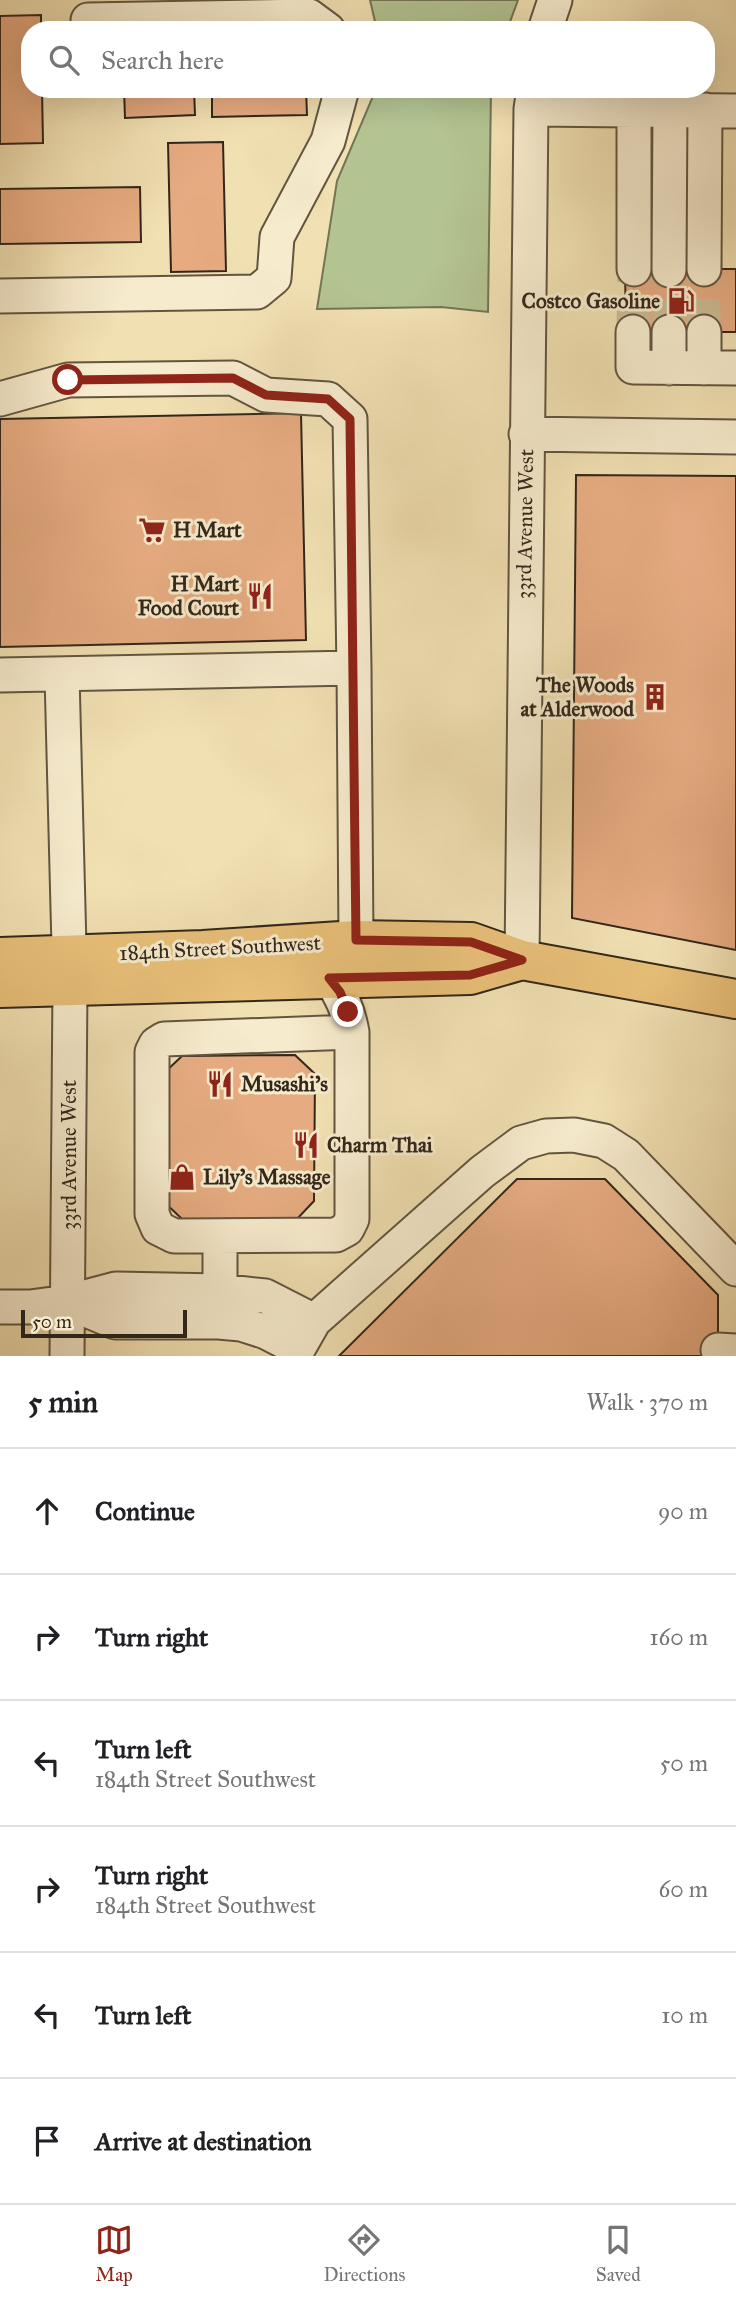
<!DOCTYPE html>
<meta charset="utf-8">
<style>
:root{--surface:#fff;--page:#f2f2f2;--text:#202124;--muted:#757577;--line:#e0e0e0;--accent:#8f2418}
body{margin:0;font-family:"IM FELL Great Primer",serif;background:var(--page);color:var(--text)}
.scale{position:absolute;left:21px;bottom:18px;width:166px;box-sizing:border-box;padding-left:7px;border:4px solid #33271a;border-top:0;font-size:19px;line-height:24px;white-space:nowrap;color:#33271a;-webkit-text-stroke:5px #f6ebcd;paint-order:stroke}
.stop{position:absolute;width:21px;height:21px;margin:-16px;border:5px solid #8f2418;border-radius:50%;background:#fff}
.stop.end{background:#8f2418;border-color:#fff;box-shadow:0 2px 7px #0008}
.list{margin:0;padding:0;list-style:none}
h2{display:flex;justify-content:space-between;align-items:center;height:91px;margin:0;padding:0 28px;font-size:30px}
h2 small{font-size:23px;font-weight:400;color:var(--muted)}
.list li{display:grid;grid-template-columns:46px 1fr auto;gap:21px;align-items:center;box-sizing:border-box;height:126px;padding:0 28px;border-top:2px solid var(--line)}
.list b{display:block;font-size:26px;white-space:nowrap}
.list p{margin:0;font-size:23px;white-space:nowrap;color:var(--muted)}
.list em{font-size:23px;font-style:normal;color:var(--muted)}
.icon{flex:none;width:38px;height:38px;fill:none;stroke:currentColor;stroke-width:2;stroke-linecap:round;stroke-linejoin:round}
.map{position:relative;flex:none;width:736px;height:1356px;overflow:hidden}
.search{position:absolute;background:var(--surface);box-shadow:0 7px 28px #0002;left:21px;right:21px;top:21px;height:77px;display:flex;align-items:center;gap:18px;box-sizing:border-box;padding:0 24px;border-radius:28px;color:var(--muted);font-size:26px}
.sheet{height:847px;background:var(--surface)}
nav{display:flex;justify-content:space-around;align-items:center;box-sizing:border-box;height:98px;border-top:2px solid var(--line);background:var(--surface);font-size:19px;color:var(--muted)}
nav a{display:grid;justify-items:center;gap:4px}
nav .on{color:var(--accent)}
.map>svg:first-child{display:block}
.green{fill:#b3c391;stroke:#737556;stroke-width:2}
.building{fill:#e6ab81;stroke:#33271a;stroke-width:2}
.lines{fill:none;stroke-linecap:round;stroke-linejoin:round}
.minor-tunnel{stroke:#cbbb94;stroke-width:33;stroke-dasharray:33 17;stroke-linecap:butt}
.minor-casing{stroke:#625540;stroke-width:37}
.major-casing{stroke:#33271a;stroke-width:42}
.minor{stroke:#f6ebcd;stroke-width:33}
.major{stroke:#e8c079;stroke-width:38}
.route{stroke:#8f2418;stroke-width:9}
.labels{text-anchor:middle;stroke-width:6;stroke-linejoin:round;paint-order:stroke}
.poi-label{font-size:21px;font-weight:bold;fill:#33271a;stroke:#f6ebcd;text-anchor:start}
.street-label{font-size:21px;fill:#33271a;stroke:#f6ebcd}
</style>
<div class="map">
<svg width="736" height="1356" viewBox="0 0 736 1356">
<rect width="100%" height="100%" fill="#f1e0b2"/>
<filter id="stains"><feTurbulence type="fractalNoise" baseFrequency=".00286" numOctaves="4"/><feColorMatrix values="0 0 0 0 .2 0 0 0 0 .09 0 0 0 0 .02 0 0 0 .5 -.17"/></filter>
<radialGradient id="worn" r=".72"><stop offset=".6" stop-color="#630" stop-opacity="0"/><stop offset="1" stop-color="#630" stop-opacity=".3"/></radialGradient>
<path class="green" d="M370,0H518L507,30H377Z
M376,89H491L488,312L441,307L317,309L337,181Z"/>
<path class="building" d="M41,15V30H30V89H42L43,143L0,144V16Z
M124,89H194L195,115L125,118Z
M212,89H306L307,115L212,117Z
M223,142L226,271L171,272L168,143Z
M140,187L141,242L0,244V189Z
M625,269H736V332H626Z
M301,413L306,640L0,647V419Z
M576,475L736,476V950L572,918Z
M295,1055L315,1074L314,1201L296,1220L182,1219L162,1200L163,1074L182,1056Z
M517,1179H605L718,1295V1356H339Z"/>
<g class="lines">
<path class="minor-tunnel" d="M633,332L634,269
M669,332V270
M704,332V269"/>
<defs>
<path id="minor" d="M88,20L309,16L328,30
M545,30L555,0
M531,109L736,111
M634,269V110
M704,269L705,110
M669,270L670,110
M0,296L257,292L274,278L277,237L328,141L342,89
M633,332V367L736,368
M669,368V332
M704,368V332
M0,399L68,380L233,378L266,395L328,399L350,419L354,668
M526,434L736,437
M0,675L354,668L356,940
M62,675L70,986L67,1356
M522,960L531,109L534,89
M329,978C342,995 348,1011 352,1032V1219L347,1229L336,1235L174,1236L158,1228L152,1214V1052L156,1044L164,1039L352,1032
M220,1291V1236
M67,1302L115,1322H219L241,1324L266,1332L297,1348
M0,1307H30L67,1302L116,1289L220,1291L265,1296L314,1321
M718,1350L736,1351
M294,1356L314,1321L482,1172L521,1143L546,1136L574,1135L604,1141L626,1155L736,1269"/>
<path id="major" d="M0,957L203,950L356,940L471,942L522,960L736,999
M0,988L470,975L522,960"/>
</defs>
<use href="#minor" class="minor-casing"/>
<use href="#major" class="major-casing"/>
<use href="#minor" class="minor"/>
<use href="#major" class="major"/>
</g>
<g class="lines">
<path class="route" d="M68,380L233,378L266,395L328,399L350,419L356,940L471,942L522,960L470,975L329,978L340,992L348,1012"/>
</g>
<defs>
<symbol id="fuel-bare" viewBox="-9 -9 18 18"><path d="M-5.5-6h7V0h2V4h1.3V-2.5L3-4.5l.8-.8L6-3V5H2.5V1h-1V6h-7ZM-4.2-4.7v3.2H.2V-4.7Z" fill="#8f2418" stroke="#f6ebcd" stroke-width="2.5" paint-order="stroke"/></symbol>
<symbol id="supermarket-bare" viewBox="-9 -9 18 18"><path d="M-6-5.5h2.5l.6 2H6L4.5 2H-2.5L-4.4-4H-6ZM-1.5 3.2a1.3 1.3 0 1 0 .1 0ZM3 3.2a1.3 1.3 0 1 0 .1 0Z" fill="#8f2418" stroke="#f6ebcd" stroke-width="2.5" paint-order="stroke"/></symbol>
<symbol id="restaurant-bare" viewBox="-9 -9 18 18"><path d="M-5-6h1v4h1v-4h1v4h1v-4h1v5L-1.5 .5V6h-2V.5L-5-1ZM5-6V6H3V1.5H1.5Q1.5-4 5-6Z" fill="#8f2418" stroke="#f6ebcd" stroke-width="2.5" paint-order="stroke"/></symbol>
<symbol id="building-bare" viewBox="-9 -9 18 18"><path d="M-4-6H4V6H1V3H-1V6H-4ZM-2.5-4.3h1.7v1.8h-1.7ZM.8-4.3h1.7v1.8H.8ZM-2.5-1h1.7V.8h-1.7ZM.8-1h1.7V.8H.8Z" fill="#8f2418" stroke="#f6ebcd" stroke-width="2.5" paint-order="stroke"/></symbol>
<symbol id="shop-bare" viewBox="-9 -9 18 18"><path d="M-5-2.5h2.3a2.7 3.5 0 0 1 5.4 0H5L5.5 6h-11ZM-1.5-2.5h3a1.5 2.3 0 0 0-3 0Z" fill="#8f2418" stroke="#f6ebcd" stroke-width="2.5" paint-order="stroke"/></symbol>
</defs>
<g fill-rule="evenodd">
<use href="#fuel-bare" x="662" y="282" width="38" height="38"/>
<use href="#supermarket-bare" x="133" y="511" width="38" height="38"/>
<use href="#restaurant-bare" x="241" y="577" width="38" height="38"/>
<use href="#building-bare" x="636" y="678" width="38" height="38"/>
<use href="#restaurant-bare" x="201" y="1065" width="38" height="38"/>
<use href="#restaurant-bare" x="287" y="1126" width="38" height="38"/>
<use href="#shop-bare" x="163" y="1158" width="38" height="38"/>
</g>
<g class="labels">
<g class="poi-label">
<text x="660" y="308" text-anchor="end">Costco Gasoline</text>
<text x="173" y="537">H Mart</text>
<text x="239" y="591" text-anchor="end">H Mart<tspan x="239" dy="24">Food Court</tspan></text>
<text x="634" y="692" text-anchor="end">The Woods<tspan x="634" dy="24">at Alderwood</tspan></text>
<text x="241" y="1091">Musashi’s</text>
<text x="327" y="1152">Charm Thai</text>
<text x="203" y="1184">Lily’s Massage</text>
</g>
<g class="street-label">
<text transform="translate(525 524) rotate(-89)" y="7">33rd Avenue West</text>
<text transform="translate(220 948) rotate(-3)" y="7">184th Street Southwest</text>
<text transform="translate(69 1155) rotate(-90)" y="7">33rd Avenue West</text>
</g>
</g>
<rect width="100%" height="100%" filter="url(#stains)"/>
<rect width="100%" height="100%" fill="url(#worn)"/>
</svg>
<div class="scale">50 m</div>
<div class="stop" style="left:68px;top:380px"></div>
<div class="stop end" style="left:348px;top:1012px"></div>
<div class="search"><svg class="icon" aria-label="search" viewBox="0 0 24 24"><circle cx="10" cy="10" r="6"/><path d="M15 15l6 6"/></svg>Search here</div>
</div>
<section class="sheet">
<h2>5 min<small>Walk · 370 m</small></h2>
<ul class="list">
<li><svg class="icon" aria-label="ahead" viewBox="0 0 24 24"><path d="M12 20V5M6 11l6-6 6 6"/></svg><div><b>Continue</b></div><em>90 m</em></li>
<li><svg class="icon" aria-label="right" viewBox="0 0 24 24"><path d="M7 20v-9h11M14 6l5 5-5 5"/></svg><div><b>Turn right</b></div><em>160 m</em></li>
<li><svg class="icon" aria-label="left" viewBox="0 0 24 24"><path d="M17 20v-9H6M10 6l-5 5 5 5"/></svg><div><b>Turn left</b><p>184th Street Southwest</p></div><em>50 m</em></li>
<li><svg class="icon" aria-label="right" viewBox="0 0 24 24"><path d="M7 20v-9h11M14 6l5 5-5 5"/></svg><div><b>Turn right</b><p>184th Street Southwest</p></div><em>60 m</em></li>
<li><svg class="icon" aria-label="left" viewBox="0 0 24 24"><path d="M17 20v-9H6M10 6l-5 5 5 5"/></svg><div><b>Turn left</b></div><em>10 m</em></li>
<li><svg class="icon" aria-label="arrive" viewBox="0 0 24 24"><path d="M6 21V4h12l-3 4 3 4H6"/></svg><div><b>Arrive at destination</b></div></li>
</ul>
</section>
<nav>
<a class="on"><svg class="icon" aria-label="map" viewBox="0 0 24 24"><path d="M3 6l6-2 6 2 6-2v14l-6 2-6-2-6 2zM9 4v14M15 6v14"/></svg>Map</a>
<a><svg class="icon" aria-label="directions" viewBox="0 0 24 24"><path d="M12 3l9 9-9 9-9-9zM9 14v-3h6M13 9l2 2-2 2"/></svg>Directions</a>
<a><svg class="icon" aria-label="saved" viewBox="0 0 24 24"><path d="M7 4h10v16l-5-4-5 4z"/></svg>Saved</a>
</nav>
